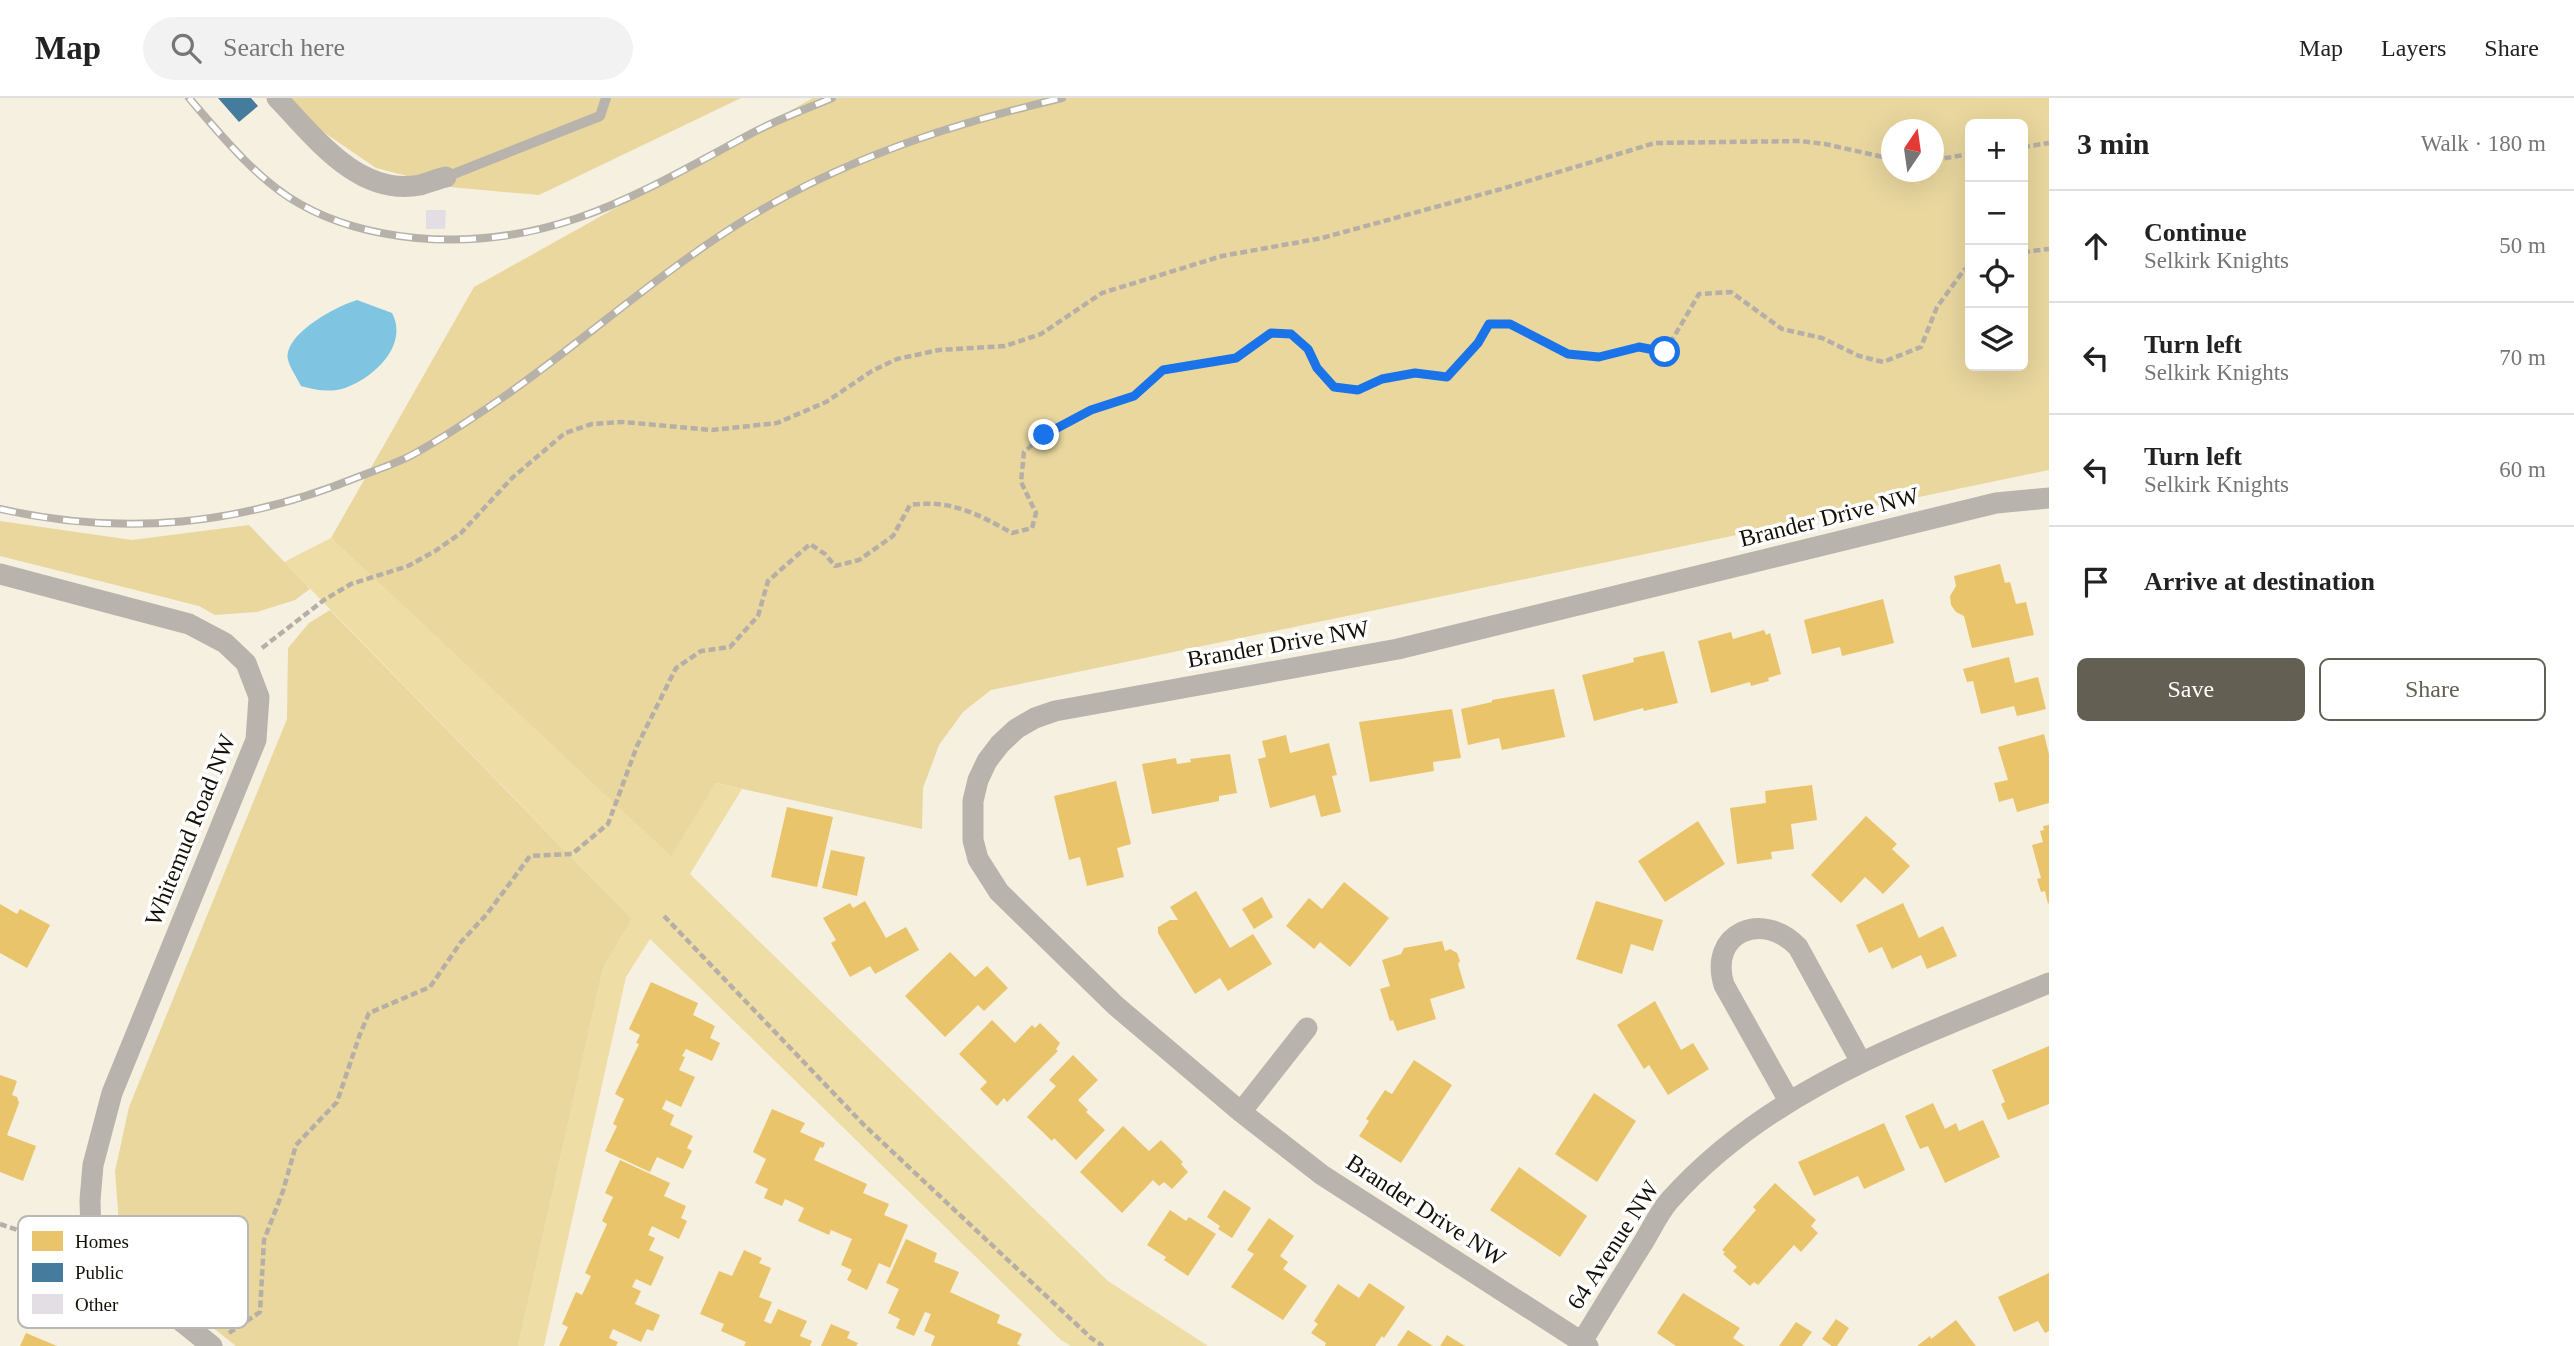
<!DOCTYPE html>
<meta charset="utf-8">
<style>
:root{--surface:#fff;--page:#f2f2f2;--text:#222;--muted:#767676;--line:#e0e0e0;--accent:#645f53}
body{margin:0;font-family:Georgia,serif;background:var(--page);color:var(--text)}
.controls{position:absolute;right:21px;top:21px;display:grid;overflow:hidden;border-radius:10px;box-shadow:0 7px 28px #0002}
.controls button{width:63px;height:63px;display:grid;place-items:center;padding:0;border:0;border-bottom:2px solid var(--line);background:var(--surface);color:var(--text);font:35px sans-serif}
.compass{position:absolute;left:1881px;top:21px;width:63px;height:63px;border-radius:50%;background:var(--surface);box-shadow:0 7px 28px #0002;rotate:13deg}
.stop{position:absolute;width:21px;height:21px;margin:-16px;border:5px solid #1a73e8;border-radius:50%;background:#fff}
.stop.end{background:#1a73e8;border-color:#fff;box-shadow:0 2px 7px #0008}
.list{margin:0;padding:0;list-style:none}
h2{display:flex;justify-content:space-between;align-items:center;height:91px;margin:0;padding:0 28px;font-size:30px}
h2 small{font-size:23px;font-weight:400;color:var(--muted)}
.list li{display:grid;grid-template-columns:46px 1fr auto;gap:21px;align-items:center;box-sizing:border-box;height:112px;padding:0 28px;border-top:2px solid var(--line)}
.list b{display:block;font-size:26px;white-space:nowrap}
.list p{margin:0;font-size:23px;white-space:nowrap;color:var(--muted)}
.list em{font-size:23px;font-style:normal;color:var(--muted)}
.actions{display:flex;gap:14px;padding:21px 28px}
.actions a{flex:1;padding:16px 0;border:2px solid var(--accent);border-radius:10px;text-align:center;font-size:24px;color:var(--accent)}
.actions .main{background:var(--accent);color:#fff}
.icon{flex:none;width:38px;height:38px;fill:none;stroke:currentColor;stroke-width:2;stroke-linecap:round;stroke-linejoin:round}
.map{position:relative;flex:none;width:2049px;height:1248px;overflow:hidden}
header{display:flex;align-items:center;gap:42px;box-sizing:border-box;height:98px;padding:0 35px;background:var(--surface);border-bottom:2px solid var(--line)}
header strong{font-size:33px}
nav{display:flex;gap:38px;margin-inline-start:auto;font-size:24px}
.search{width:490px;height:63px;background:var(--page);display:flex;align-items:center;gap:18px;box-sizing:border-box;padding:0 24px;border-radius:38px;color:var(--muted);font-size:26px}
main{display:flex}
aside{flex:1;background:var(--surface)}
.map>svg:first-child{display:block}
.green{fill:#eedda4}
.forest{fill:#e9d79e;fill-rule:evenodd}
.water{fill:#7fc5e1}
.homes{fill:#e9c46a}
.public{fill:#457b9d}
.building{fill:#e3dee4}
.lines{fill:none;stroke-linecap:round;stroke-linejoin:round}
.path{stroke:#b5afa8;stroke-width:4.5;stroke-dasharray:7 3.5;stroke-linecap:butt}
.lane{stroke:#b8b4ad;stroke-width:10}
.street{stroke:#b8b4ad;stroke-width:21}
.rail-casing{stroke:#b6b2a9;stroke-width:8}
.rail{stroke:#fff;stroke-width:5;stroke-dasharray:16;stroke-linecap:butt}
.route{stroke:#1a73e8;stroke-width:9}
.labels{text-anchor:middle;stroke-width:7;stroke-linejoin:round;paint-order:stroke}
.street-label{font-size:24px;fill:#151107;stroke:#fff}
.key{fill:#fff;stroke:#b9b8b5;stroke-width:2}
.key-label{font-size:19px;fill:#151107}
</style>
<header>
<strong>Map</strong>
<div class="search"><svg class="icon" aria-label="search" viewBox="0 0 24 24"><circle cx="10" cy="10" r="6"/><path d="M15 15l6 6"/></svg>Search here</div>
<nav><a>Map</a><a>Layers</a><a>Share</a></nav>
</header>
<main>
<div class="map">
<svg width="2049" height="1248" viewBox="0 0 2049 1248">
<rect width="100%" height="100%" fill="#f6f0e0"/>
<path class="green" d="M331,440L671,757L716,685L742,691L690,776L1108,1183L1208,1248H1071L1061,1242L650,841L626,879L544,1248H518L603,870L632,821L284,464Z"/>
<path class="forest" d="M274,0H741L539,97L450,89L376,70Z
M813,0H2049V372L991,592L963,614L939,647L923,690L922,731L716,685L671,758L331,440L474,189ZM2023,26V268H1970V26ZM1892,32H1934V74H1892Z
M0,423L132,442L249,427L310,491L295,502L257,514L215,517L199,508L0,458Z
M330,512L632,821L603,870L518,1248H236L173,1198L120,1139L115,1073L129,1009L287,621L288,550L309,525Z"/>
<path class="water" d="M357,202L392,215C409,247 374,280 345,290C330,295 315,292 301,288C297,280 290,270 288,262C283,236 337,208 357,202Z"/>
<path class="homes" d="M2000,466L2005,485L2010,484L2016,506L2026,504L2034,537L1972,550L1964,518L1956,514L1951,507L1950,498L1956,488L1954,478Z
M1883,501L1894,545L1842,558L1840,549L1812,556L1804,522Z
M1764,532L1766,537L1770,535L1781,576L1768,580L1769,583L1751,588L1750,584L1711,595L1698,543L1731,534L1733,541Z
M1664,553L1678,605L1644,613L1643,610L1594,623L1582,577L1634,564L1633,560Z
M2009,559L2015,585L2038,579L2046,611L2017,618L2014,608L1981,616L1973,583L1967,584L1963,571Z
M1554,591L1565,639L1502,652L1499,640L1468,647L1461,611L1492,604V602Z
M1452,611L1461,660L1433,664L1434,673L1370,684L1359,624Z
M2044,636L2049,656V705L2017,714L2013,700L1999,704L1994,685L2008,682L1998,649Z
M1286,637L1290,655L1329,645L1337,677L1332,678L1341,714L1321,719L1315,697L1270,710L1258,661L1266,659L1262,643Z
M1230,656L1237,695L1219,698V703L1152,716L1142,666L1176,660L1177,666L1191,664L1190,661Z
M1116,683L1131,746L1117,750L1124,779L1087,788L1080,759L1069,762L1054,698Z
M1812,687L1817,722L1791,726L1794,751L1771,754L1772,761L1737,766L1730,710L1766,705L1765,693Z
M787,709L833,719L817,789L771,779Z
M1866,718L1897,746L1892,751L1910,768L1883,796L1865,779L1841,805L1811,777Z
M1698,723L1725,766L1665,804L1638,763Z
M2049,727V805L2048,806L2045,793L2041,794L2037,781L2041,780L2032,747L2043,744L2040,733L2044,732L2043,728Z
M831,752L865,759L857,798L822,790Z
M1344,784L1389,820L1350,869L1320,844L1314,851L1286,828L1309,800L1322,811Z
M1196,793L1230,850L1253,836L1272,866L1228,893L1220,880L1195,896L1158,835V829L1170,822H1178L1170,809Z
M1262,799L1273,819L1254,831L1242,811Z
M865,803L886,840L906,829L919,852L875,876L870,868L850,879L831,845L836,842L823,820L850,805L853,810Z
M1596,803L1663,822L1653,853L1631,846L1622,876L1576,861Z
M1903,805L1919,840L1943,828L1957,858L1927,871L1921,857L1892,871L1882,849L1869,855L1856,827Z
M0,806L17,816L20,811L50,827L27,870L0,855Z
M1442,843L1445,853L1450,851L1457,855L1460,863L1458,866L1465,890L1430,901L1436,921L1397,933L1393,922L1390,923L1380,891L1390,888L1382,862L1401,856L1404,850Z
M950,854L975,879L987,868L1008,890L984,913L978,907L945,939L905,898Z
M651,884L698,905L693,917L715,928L710,940L720,945L712,963L686,951L682,958L685,959L679,972L695,979L681,1009L666,1002L662,1011L674,1017L670,1027L693,1038L687,1050L692,1053L683,1071L657,1059L650,1074L605,1053L617,1028L613,1026L624,1001L615,996L639,946L636,945L640,937L629,931Z
M1655,903L1681,952L1693,945L1709,971L1668,997L1649,967L1644,971L1617,927Z
M992,922L1015,945L1032,927L1035,930L1040,925L1060,945L1056,951L1058,953L1007,1004L1004,1000L997,1008L980,991L987,984L959,956Z
M2049,948V1006L2008,1022L2001,1006L2005,1004L1992,972Z
M1073,957L1098,982L1078,1002L1088,1012L1086,1014L1105,1032L1076,1062L1054,1040L1052,1043L1027,1019L1056,988L1049,982Z
M1414,962L1452,987L1401,1065L1359,1038L1369,1023L1366,1021L1385,992L1392,996Z
M0,977L17,983L12,997L17,999L19,1005L7,1037L36,1048L23,1083L0,1074Z
M1594,995L1636,1023L1597,1084L1555,1056Z
M1933,1005L1945,1031L1956,1025L1959,1033L1983,1022L2000,1059L1945,1085L1928,1048L1920,1051L1905,1018Z
M772,1011L805,1025L800,1034L825,1045L823,1050L820,1049L814,1062L867,1086L863,1095L889,1106L884,1117L908,1127L890,1170L879,1165L867,1192L847,1182L852,1172L841,1167L852,1141L831,1132L829,1137L798,1123L804,1110L785,1101L782,1108L764,1100L768,1091L755,1085L766,1061L753,1054Z
M1884,1025L1905,1072L1864,1091L1858,1078L1814,1098L1798,1064Z
M1123,1028L1149,1053L1161,1042L1183,1064L1181,1066L1188,1074L1172,1091L1164,1084L1159,1088L1153,1082L1122,1115L1080,1074Z
M620,1062L670,1085L664,1098L686,1108L681,1120L687,1123L679,1141L652,1128L648,1137L655,1140L649,1152L664,1159L651,1188L636,1181L632,1189L641,1193L635,1206L660,1217L653,1233L647,1231L641,1244L613,1231L609,1240L618,1244L616,1248H559L568,1229L562,1226L576,1194L582,1197L591,1178L585,1175L607,1126L602,1123L613,1099L605,1095Z
M1519,1069L1587,1118L1560,1159L1490,1112Z
M1775,1085L1816,1122L1811,1128L1818,1135L1801,1154L1794,1147L1758,1187L1754,1184L1750,1188L1733,1173L1737,1169L1723,1156L1725,1154L1722,1152L1756,1112L1753,1109Z
M1224,1092L1251,1110L1232,1140L1218,1131L1220,1128L1207,1119Z
M1170,1112L1186,1123L1189,1119L1216,1136L1188,1178L1164,1162L1166,1159L1147,1147Z
M1269,1120L1294,1138L1280,1158L1288,1164L1283,1171L1307,1188L1283,1222L1231,1189L1254,1156L1247,1152Z
M906,1141L937,1155L934,1164L959,1174L950,1194L1000,1217L997,1225L1022,1236L1017,1246L1021,1248H931L935,1238L924,1233L931,1216L925,1214L914,1238L896,1230L900,1221L888,1215L899,1191L886,1185Z
M744,1152L762,1160L759,1165L771,1170L759,1199L772,1204L764,1223L771,1226L778,1211L807,1223L800,1238L812,1243L810,1248H744L746,1244L721,1233L724,1226L700,1216L719,1173L732,1178Z
M2049,1175V1233L2045,1235L2038,1223L2014,1234L1998,1199Z
M1369,1185L1405,1209L1384,1240L1382,1238L1375,1248H1325L1326,1245L1311,1235L1318,1226L1314,1223L1338,1186L1359,1200Z
M1683,1195L1740,1230L1733,1240L1745,1248H1676L1657,1235Z
M1836,1221L1849,1230L1837,1248H1832L1822,1241Z
M1956,1222L1976,1248H1917L1930,1238L1931,1241Z
M1796,1224L1812,1234L1802,1248H1779Z
M831,1226L850,1234L847,1240L858,1245L856,1248H821Z
M1408,1232L1433,1248H1397Z
M26,1235L57,1248H20Z
M1447,1237L1465,1248H1440Z"/>
<path class="public" d="M218,0H251L258,8L239,24Z"/>
<path class="building" d="M426,112H446L445,131H426Z"/>
<g class="lines">
<path class="path" d="M2023,49L2049,45
M1934,62L1970,56
M2023,154L2049,151
M262,550L324,502L351,486L408,468L435,453L461,435L512,380L565,335L592,326L623,324L712,332L777,325L826,304L872,273L897,261L939,252L1005,248L1041,236L1102,195L1222,158L1322,140L1505,90L1655,45L1800,43L1825,46L1892,61
M664,818L864,1027L1091,1240L1103,1248
M0,1126L44,1141L70,1139
M229,1235L260,1214L264,1142L283,1093L296,1047L337,1004L360,936L369,915L430,889L461,844L487,816L530,758L572,756L608,726L637,648L676,570L701,553L730,549L758,518L768,483L810,446L825,456L835,468L859,462L893,438L910,407C950,401 978,416 1012,435L1032,430L1036,415L1021,384L1024,354L1044,337L1091,312L1134,298L1163,272L1236,260L1271,235L1291,236L1308,251L1317,270L1334,289L1358,292L1382,281L1415,275L1447,279L1478,245L1489,226H1510L1568,256L1599,259L1639,249L1665,254L1699,196L1731,194L1782,231L1822,240L1859,258L1883,264L1921,249L1937,209L1964,172L1970,170"/>
<path class="lane" d="M446,79L600,18L606,0"/>
<path class="street" d="M277,0C314,38 358,99 420,87C428,85 437,81 446,79
M0,476L189,526L225,545L246,565L259,599L256,642L112,995L93,1067L90,1102L91,1137L110,1166L212,1248
M1789,1003L1724,887C1708,834 1763,812 1798,849L1861,964
M1241,1014L1307,930
M1582,1244C1601,1212 1621,1180 1641,1148C1650,1134 1658,1116 1669,1103C1770,989 1912,942 2049,885
M1588,1248L1322,1077L1241,1014L1116,908L999,794L978,761L973,742V703L978,682L987,663L1000,646L1016,631L1035,620L1055,613L1398,551L1996,405L2049,400"/>
<defs>
<path id="rail" d="M189,0C220,36 258,83 300,106C335,126 375,136 416,140C552,152 640,95 754,34C779,21 806,11 832,0
M0,411C124,439 240,427 358,379C376,372 395,366 412,357C443,340 473,320 502,300C592,237 674,161 770,107C861,55 961,24 1062,0"/>
</defs>
<use href="#rail" class="rail-casing"/>
<use href="#rail" class="rail"/>
</g>
<g class="lines">
<path class="route" d="M1044,337L1091,312L1134,298L1163,272L1236,260L1271,235L1291,236L1308,251L1317,270L1334,289L1358,292L1382,281L1415,275L1447,279L1478,245L1489,226H1510L1568,256L1599,259L1639,249L1665,254"/>
</g>
<g class="labels">
<g class="street-label">
<text transform="translate(1829 419) rotate(-14)" y="8">Brander Drive NW</text>
<text transform="translate(1278 546) rotate(-10)" y="8">Brander Drive NW</text>
<text transform="translate(190 732) rotate(-68)" y="8">Whitemud Road NW</text>
<text transform="translate(1426 1112) rotate(33)" y="8">Brander Drive NW</text>
<text transform="translate(1613 1147) rotate(-57)" y="8">64 Avenue NW</text>
</g>
</g>
<rect x="18" y="1118" width="230" height="112" rx="10" class="key"/>
<rect x="32" y="1133" width="31" height="20" fill="#e9c46a"/>
<rect x="32" y="1165" width="31" height="19" fill="#457b9d"/>
<rect x="32" y="1196" width="31" height="20" fill="#e3dee4"/>
<g class="key-label">
<text x="75" y="1150">Homes</text>
<text x="75" y="1181">Public</text>
<text x="75" y="1213">Other</text>
</g>
</svg>
<div class="controls">
<button>+</button>
<button>−</button>
<button><svg class="icon" aria-label="locate" viewBox="0 0 24 24"><circle cx="12" cy="12" r="6"/><path d="M12 2v4M12 18v4M2 12h4M18 12h4"/></svg></button>
<button><svg class="icon" aria-label="layers" viewBox="0 0 24 24"><path d="M12 4l9 5-9 5-9-5zM3 14l9 5 9-5"/></svg></button>
</div>
<svg class="compass" viewBox="-18 -18 36 36"><path d="M0-13l5 13h-10z" fill="#e53935"/><path d="M0 13l5-13h-10z" fill="#767676"/></svg>
<div class="stop" style="left:1665px;top:254px"></div>
<div class="stop end" style="left:1044px;top:337px"></div>
</div>
<aside>
<h2>3 min<small>Walk · 180 m</small></h2>
<ul class="list">
<li><svg class="icon" aria-label="ahead" viewBox="0 0 24 24"><path d="M12 20V5M6 11l6-6 6 6"/></svg><div><b>Continue</b><p>Selkirk Knights</p></div><em>50 m</em></li>
<li><svg class="icon" aria-label="left" viewBox="0 0 24 24"><path d="M17 20v-9H6M10 6l-5 5 5 5"/></svg><div><b>Turn left</b><p>Selkirk Knights</p></div><em>70 m</em></li>
<li><svg class="icon" aria-label="left" viewBox="0 0 24 24"><path d="M17 20v-9H6M10 6l-5 5 5 5"/></svg><div><b>Turn left</b><p>Selkirk Knights</p></div><em>60 m</em></li>
<li><svg class="icon" aria-label="arrive" viewBox="0 0 24 24"><path d="M6 21V4h12l-3 4 3 4H6"/></svg><div><b>Arrive at destination</b></div></li>
</ul>
<div class="actions"><a class="main">Save</a><a>Share</a></div>
</aside>
</main>
